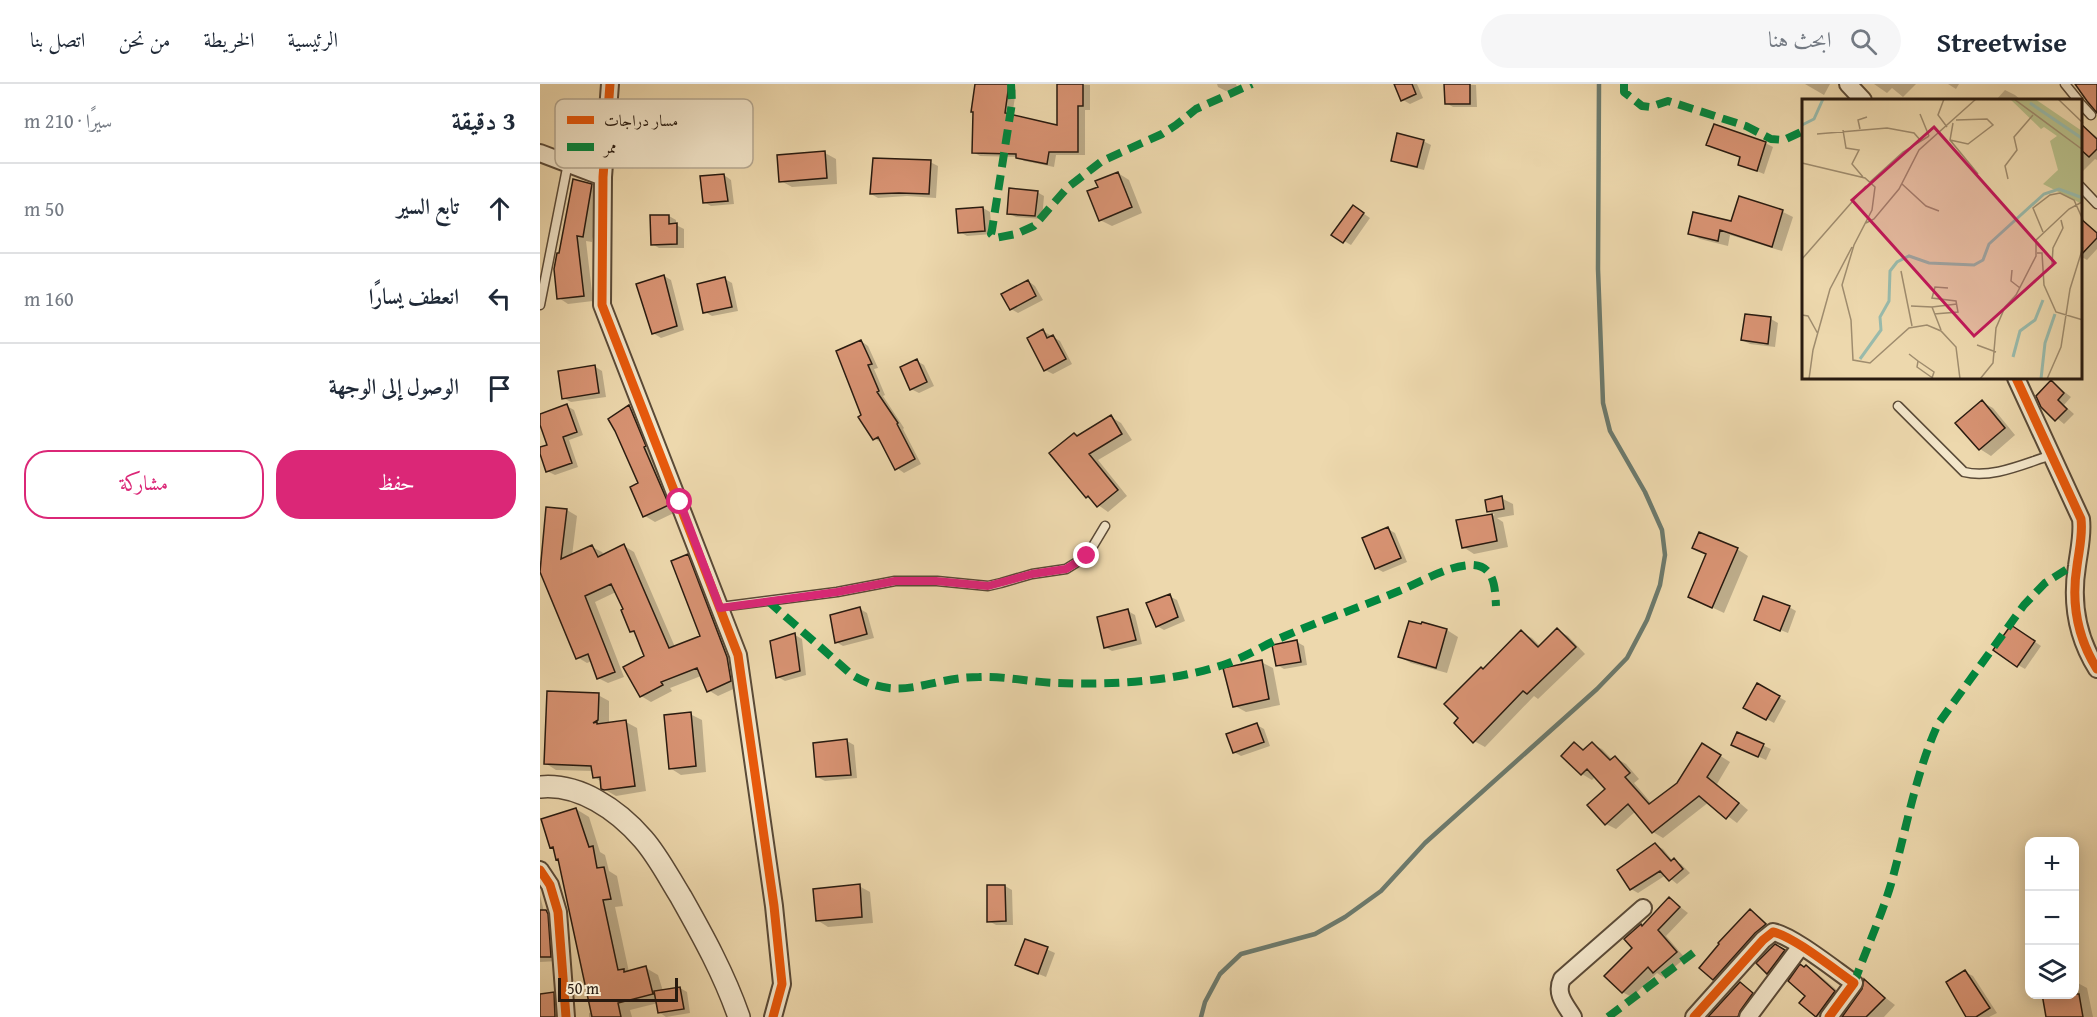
<!DOCTYPE html>
<html lang="ar">
<meta charset="utf-8">
<style>
:root{--surface:#fff;--page:#f6f6f7;--text:#1f2937;--muted:#747a83;--line:#e0e1e3;--accent:#db2777}
body{margin:0;font-family:"Gentium Book Plus",Amiri,serif;background:var(--page);color:var(--text);direction:rtl}
.controls{position:absolute;right:18px;bottom:18px;display:grid;overflow:hidden;border-radius:12px;box-shadow:0 3px 15px #0003}
.controls button{width:54px;height:54px;display:grid;place-items:center;padding:0;border:0;border-bottom:2px solid var(--line);background:var(--surface);color:var(--text);font:30px sans-serif}
.scale{position:absolute;left:18px;bottom:15px;width:120px;box-sizing:border-box;padding-left:6px;border:3px solid #291b10;border-top:0;font-size:16px;line-height:21px;white-space:nowrap;color:#291b10;-webkit-text-stroke:4px #f3e6ca;paint-order:stroke}
.stop{position:absolute;width:18px;height:18px;margin:-14px;border:4px solid #db2777;border-radius:50%;background:#fff}
.stop.end{background:#db2777;border-color:#fff;box-shadow:0 2px 6px #0008}
.list{margin:0;padding:0;list-style:none}
h2{display:flex;justify-content:space-between;align-items:center;height:78px;margin:0;padding:0 24px;font-size:26px}
h2 small{font-size:20px;font-weight:400;color:var(--muted)}
.list li{display:grid;grid-template-columns:39px 1fr auto;gap:18px;align-items:center;box-sizing:border-box;height:90px;padding:0 24px;border-top:2px solid var(--line)}
.list b{display:block;font-size:22px;white-space:nowrap}
.list em{font-size:20px;font-style:normal;color:var(--muted)}
.actions{display:flex;gap:12px;padding:18px 24px}
.actions a{flex:1;padding:14px 0;border:2px solid var(--accent);border-radius:24px;text-align:center;font-size:21px;color:var(--accent)}
.actions .main{background:var(--accent);color:#fff}
.icon{flex:none;width:33px;height:33px;fill:none;stroke:currentColor;stroke-width:2;stroke-linecap:round;stroke-linejoin:round}
.map{position:relative;flex:none;width:1557px;height:933px;overflow:hidden;direction:ltr}
header{display:flex;align-items:center;gap:36px;box-sizing:border-box;height:84px;padding:0 30px;background:var(--surface);border-bottom:2px solid var(--line)}
header strong{font-size:28px}
nav{display:flex;gap:33px;margin-inline-start:auto;font-size:21px}
.search{width:420px;height:54px;background:var(--page);display:flex;align-items:center;gap:15px;box-sizing:border-box;padding:0 21px;border-radius:33px;color:var(--muted);font-size:22px}
main{display:flex}
aside{flex:1;background:var(--surface)}
.map>svg:first-child{display:block}
.shadow{fill:#0003}
.lines{fill:none;stroke-linecap:round;stroke-linejoin:round}
.stream{stroke:#6c7a6d;stroke-width:4.5}
.building{fill:#d89373;stroke:#291b10;stroke-width:1.5}
.service-casing{stroke:#5a4a37;stroke-width:11}
.minor-casing{stroke:#5a4a37;stroke-width:20}
.tertiary-casing{stroke:#5a4a37;stroke-width:24}
.service{stroke:#f3e6ca;stroke-width:8}
.minor{stroke:#f3e6ca;stroke-width:16}
.tertiary{stroke:#f3e6ca;stroke-width:21}
.quiet{stroke:#00873e;stroke-width:8;stroke-dasharray:15 8;stroke-linecap:butt}
.cycleway-casing{stroke:#f3e6ca;stroke-width:13}
.cycleway{stroke:#e8590c;stroke-width:9}
.route{stroke:#db2777;stroke-width:8}
.inset-river{fill:none;stroke:#99baab;stroke-width:3}
.inset-road{fill:none;stroke:#9f8c6e;stroke-width:1.5}
.view{fill:#c2185b;fill-opacity:0.15;stroke:#c2185b;stroke-width:3}
.inset-edge{fill:none;stroke:#291b10;stroke-width:3}
.key{fill:#f3e6ca;stroke:#b6a992;stroke-width:1.5}
.key-label{font-size:16px;fill:#291b10}
</style>
<header>
<strong>Streetwise</strong>
<div class="search"><svg class="icon" aria-label="search" viewBox="0 0 24 24"><circle cx="10" cy="10" r="6"/><path d="M15 15l6 6"/></svg>ابحث هنا</div>
<nav><a>الرئيسية</a><a>الخريطة</a><a>من نحن</a><a>اتصل بنا</a></nav>
</header>
<main>
<div class="map">
<svg width="1557" height="933" viewBox="0 0 1557 933">
<rect width="100%" height="100%" fill="#edd8ad"/>
<filter id="stains"><feTurbulence type="fractalNoise" baseFrequency=".00333" numOctaves="4"/><feColorMatrix values="0 0 0 0 .2 0 0 0 0 .09 0 0 0 0 .02 0 0 0 .5 -.17"/></filter>
<radialGradient id="worn" r=".72"><stop offset=".6" stop-color="#630" stop-opacity="0"/><stop offset="1" stop-color="#630" stop-opacity=".3"/></radialGradient>
<path class="shadow" d="M437,0L469,2L476,6L472,33L518,43V0L550,1V26H545V71H516L514,83L484,77L478,73L440,72L433,68Z
M677,0H696L697,3L686,7L678,3Z
M855,0H877L883,14L870,20L863,16Z
M906,0L936,1L937,23H913L906,19Z
M1265,0H1290L1284,11Z
M1334,0H1376L1363,13L1352,4L1347,9Z
M1408,0H1419L1416,5Z
M1465,6L1475,11L1481,16H1456Z
M1544,44L1557,53V76L1555,75L1542,88L1540,87V46Z
M883,57L891,61L884,86L859,80L852,76Z
M1225,59L1233,63L1224,90L1199,80L1201,74L1168,61Z
M285,69L296,75L297,100L252,103L241,97Z
M390,78L398,82L396,114L367,112L338,114L331,110Z
M578,89L589,96L602,129L572,142L560,136V103Z
M184,91L191,96L194,120L171,122L164,118Z
M34,96L52,102L61,107L52,158L46,157L53,217L28,220L19,214L21,170Z
M497,108L504,112L502,135L476,133L468,129Z
M1200,114L1243,128L1253,133L1242,167L1190,151L1188,162L1160,155L1150,150L1192,139Z
M443,124L450,128L452,150L427,152L420,148Z
M820,127L830,134L811,161L804,157Z
M129,132L136,136V141L144,145V164H119L112,160Z
M1544,139L1557,149V165L1547,176L1540,172V142Z
M124,192L131,196L144,246L121,254L113,249Z
M185,195L192,199L198,227L172,232L165,228Z
M488,197L495,202L503,216L478,229L471,225Z
M1206,232L1231,235L1238,239L1235,263L1210,260L1202,256Z
M503,247L520,257L532,280L513,290L505,286Z
M321,257L328,262L338,284L334,285L345,311L343,312L364,344L363,345L381,380L364,389L357,384L342,359L335,355L323,331Z
M377,277L384,281L394,302L379,309L371,305Z
M54,282L62,287L66,313L31,318L23,314Z
M1512,298L1531,313L1524,321L1534,330L1524,340L1502,322Z
M1442,318L1453,324L1475,351L1451,372L1440,365Z
M27,322L34,326L43,351L29,356L38,383L15,391L7,387L0,366L9,362L0,331Z
M89,323L99,329L138,427L115,438L105,432Z
M571,333L581,339L592,356L558,376L587,412L568,428L547,413L538,353Z
M961,414L973,420L974,431L957,434L963,438L968,463L934,470L923,463L918,438L955,431L948,427Z
M27,426L37,432L32,472L52,463L62,468L64,471L84,462L94,468L135,563L162,553L148,472L157,478L200,602L178,612L168,606L161,592L130,604L132,607L111,618L101,612L106,572L98,551L91,547L76,508L55,518L84,593L68,599L58,594L52,577L47,579L37,573L0,484V477L3,476Z
M848,445L855,449L867,478L843,488L836,484Z
M1154,464L1197,465L1208,472L1184,529L1150,513L1168,471Z
M629,512L637,516L645,537L624,546L617,542Z
M1249,523L1256,527L1248,549L1216,536Z
M320,525L327,529L334,554L303,562L296,558Z
M588,527L595,531L602,560L572,567L565,563Z
M907,546L918,553L907,589L871,579L860,573Z
M1017,546L1028,552L1045,570L998,615L994,612L945,663L934,657L921,634L944,586L981,548L992,554L1001,563Z
M1479,547L1501,562L1485,585L1478,581Z
M255,551L262,555L266,591L245,597L238,593Z
M757,558L764,562L767,581L744,585L737,581Z
M721,578L733,584L740,621L706,628L695,622L684,586Z
M1217,601L1246,617L1234,639L1205,623Z
M58,611L69,617V640L86,638L97,644L106,707L76,712L62,704V698L54,693L53,687L16,686L5,679Z
M150,630L162,636L166,688L141,691L130,684Z
M717,641L724,645L730,662L701,672L694,668Z
M1198,650L1231,665L1226,676L1200,664Z
M307,657L314,661L317,694L285,697L277,693Z
M1035,660L1045,666L1052,660L1062,665L1073,676L1076,674L1086,680L1099,695L1094,699L1112,720L1138,700L1163,661L1190,678L1177,700L1208,726L1197,739L1169,718L1123,754L1113,748L1096,727L1076,745L1066,740L1067,706L1056,692L1052,696L1042,690Z
M36,725L49,733L60,768L65,771L69,787L77,792L83,822L75,823L89,888L106,884L118,891L123,907L140,904L147,908L150,929L126,933L119,928L118,919L90,926L92,933H49V929L53,928L20,776L15,765L11,763Z
M1115,761L1123,765L1133,777L1141,780L1150,789L1137,800L1126,791L1098,809L1091,805Z
M319,802L330,808L333,839L288,843L277,836Z
M465,802L472,806L473,841H456L449,837Z
M0,811L4,828L15,833L19,877L0,878Z
M1130,815L1148,829L1126,852L1145,874L1123,893L1117,889L1092,913L1082,908L1094,864L1103,843Z
M1210,827L1220,833L1235,847L1184,900L1174,895Z
M486,856L515,869L506,893L484,884Z
M1235,862L1251,871L1235,892L1228,888Z
M1266,883L1277,889L1306,914L1292,933H1277L1261,919L1267,912Z
M1425,888L1433,892L1457,929L1449,933H1427Z
M1534,897L1547,904L1553,933H1508L1534,910Z
M1325,898L1355,921L1344,933H1304L1324,906Z
M1200,900L1219,914L1207,933H1170Z
M13,910L24,916L26,933H0V911Z"/>
<g class="lines">
<path class="stream" d="M661,933L665,918L680,890L701,870L775,850L805,833L841,807L885,759L1057,605L1087,574L1107,536L1120,501L1125,471L1122,446L1105,408L1070,347L1063,319L1058,185L1059,0"/>
</g>
<path class="building" d="M435,0H469L465,29L517,41V0H543V22H538V68H509L507,80L476,74V70L432,69L433,28H431Z
M854,0H872L876,10L861,17Z
M904,0H930V20H905Z
M1535,0H1557V29L1547,17Z
M1540,39L1557,55V65L1549,73L1540,65Z
M1174,40L1226,58L1217,87L1198,81L1200,73L1166,61Z
M857,49L884,56L877,83L851,77Z
M285,67L287,94L239,98L237,71Z
M333,74L391,76L389,110L359,109L330,110Z
M578,88L592,123L559,137L547,107L558,103L555,97Z
M184,90L188,117L163,119L160,92Z
M33,95L52,100L43,153L37,152L44,212L17,215L14,185L17,169H19Z
M469,104L498,107L495,132L467,130Z
M1199,112L1243,126L1232,163L1180,146L1178,157L1148,150L1153,128L1191,137Z
M813,121L824,129L803,159L791,151Z
M443,123L445,147L418,149L416,125Z
M110,131H129V140L137,139V160L111,161Z
M1540,134L1557,149V154L1540,172Z
M124,191L137,242L112,250L96,200Z
M185,193L192,223L163,229L157,200Z
M488,196L496,212L470,226L461,210Z
M1205,230L1231,233L1228,260L1201,256Z
M503,245L507,254L513,251L526,275L504,287L487,254Z
M321,256L332,280L328,281L339,307L337,308L358,339L357,340L375,375L355,386L338,353L333,356L318,333L321,331L296,267Z
M377,275L387,298L370,306L360,283Z
M55,281L59,309L22,315L18,287Z
M1511,296L1524,309L1518,316L1527,325L1515,337L1501,323L1496,312Z
M1442,316L1465,344L1439,366L1415,339Z
M27,320L37,348L23,353L32,379L6,388L0,370V363L7,361L0,341V330Z
M89,321L106,362L104,363L129,421L103,433L90,403L98,399L75,347L68,335Z
M571,331L582,350L549,370L578,406L557,423L548,412L546,414L509,369L534,349L537,352Z
M962,412L964,425L947,428L945,416Z
M6,423L27,425L21,475L52,461L58,473L84,460L129,564L160,552L131,477L148,470L187,573L191,597L167,608L157,584L121,598L123,601L100,613L83,583L104,572L94,547L90,548L81,526L83,525L71,500L45,512L75,588L57,595L48,570L36,575L0,488Z
M952,430L957,457L922,464L916,436Z
M848,443L861,474L835,485L822,454Z
M1159,448L1198,464L1172,524L1148,513L1166,470L1152,464Z
M630,510L638,533L616,543L606,519Z
M1223,512L1250,522L1240,547L1214,536Z
M320,523L327,550L295,559L290,531Z
M588,525L596,556L564,564L557,533Z
M869,537L881,540L882,538L907,545L896,584L858,573Z
M1471,541L1495,557L1477,583L1453,566Z
M1017,544L1036,563L987,610L983,607L933,659L914,639L918,634L904,620L941,583L943,585L981,546L998,563Z
M255,549L260,587L236,594L230,557Z
M757,556L761,578L736,582L732,561Z
M722,576L729,615L693,623L683,584Z
M1217,599L1240,612L1226,636L1203,624Z
M7,607L59,609L58,636L53,639L57,638V640L86,636L95,702L64,706L61,705L60,693L53,694L51,682L4,680Z
M151,628L156,682L129,685L124,631Z
M717,639L724,658L693,669L686,650Z
M1197,648L1224,660L1218,673L1191,661Z
M307,655L311,691L276,693L273,659Z
M1034,658L1043,666L1052,658L1070,676L1075,672L1090,689L1085,693L1109,720L1137,699L1162,659L1181,671L1167,693L1199,719L1186,735L1159,712L1112,749L1088,720L1065,741L1047,721L1065,705L1047,685L1041,691L1021,672Z
M36,724L49,763L53,762L57,784L64,783L71,815L63,816L78,886L84,885V888L106,882L113,910L78,919L81,933H52L18,775L16,776L13,763L10,764L1,735Z
M1115,759L1131,777L1134,774L1143,785L1129,797L1120,787L1090,806L1077,786Z
M320,800L322,833L276,837L273,805Z
M447,801H465L466,837L447,838Z
M1129,813L1140,823L1118,846L1137,868L1113,889L1108,883L1082,909L1064,892L1092,864L1084,855L1101,840L1102,842Z
M1210,825L1226,840L1215,849L1173,896L1159,884L1179,860L1178,859Z
M0,826H6L8,830L11,873H0Z
M485,855L508,863L498,890L475,881Z
M1235,860L1245,866L1227,890L1216,879Z
M1260,880L1264,883L1266,881L1295,907L1276,933L1259,919L1265,912L1248,897Z
M1425,886L1450,924L1436,933H1426L1406,898Z
M1324,895L1345,914L1326,933H1302L1322,905Z
M1200,898L1213,909L1200,927L1198,933H1168Z
M140,903L144,925L118,929L114,907Z
M14,908L15,933H0V910Z
M1502,910H1539L1543,933H1506Z"/>
<g class="lines">
<defs>
<path id="service" d="M1525,0L1538,16
M1540,19L1551,31
M1540,102L1557,120
M0,221L28,79
M1358,322L1424,388C1453,395 1485,379 1512,371
M180,523L297,508L355,497H397L448,502L461,499L492,490L526,485L547,472L565,442"/>
<path id="minor" d="M70,0L63,93L62,221L198,571L234,822L242,900L233,933
M1308,0L1323,16
M0,69L63,93
M1476,294L1541,435C1543,451 1539,466 1537,482C1531,519 1537,553 1557,585
M0,786L10,801L18,828L26,933
M1033,933C1025,920 1015,910 1022,895L1103,824
M1154,933L1223,856L1233,848C1253,852 1295,886 1314,899L1289,933
M1208,933L1261,862"/>
<path id="tertiary" d="M0,703C39,699 78,726 103,755C118,772 129,794 141,813C163,852 184,890 199,933"/>
</defs>
<use href="#service" class="service-casing"/>
<use href="#minor" class="minor-casing"/>
<use href="#tertiary" class="tertiary-casing"/>
<use href="#service" class="service"/>
<use href="#minor" class="minor"/>
<use href="#tertiary" class="tertiary"/>
<path class="quiet" d="M471,0L472,19L452,146L451,150L455,154L476,150L494,142L527,104L562,77L622,50L636,41L656,25L712,0
M1084,0V8L1102,22L1110,23L1128,17L1206,42L1231,55L1244,56L1263,47
M228,517L312,591C361,620 389,593 439,593C465,592 490,598 516,599C571,601 631,598 683,581C704,574 724,561 745,552C782,536 821,523 859,507C881,498 907,482 931,481C955,481 955,504 956,522
M1314,899C1326,866 1341,833 1351,800C1366,747 1375,691 1398,640L1484,521L1505,499L1537,479
M1068,933L1157,866"/>
<defs>
<path id="cycleway" d="M70,0L63,93L62,221L198,571L234,822L242,900L233,933
M1476,294L1541,435C1543,451 1539,466 1537,482C1531,519 1537,553 1557,585
M0,786L10,801L18,828L26,933
M1154,933L1223,856L1233,848C1253,852 1295,886 1314,899L1289,933"/>
</defs>
<use href="#cycleway" class="cycleway-casing"/>
<use href="#cycleway" class="cycleway"/>
</g>
<g class="lines">
<path class="route" d="M140,418L180,524L297,508L355,497H396L448,502L492,490L526,485L547,472"/>
</g>
<g transform="translate(1262 15)">
<rect width="280" height="280" fill="#edd8ad"/>
<path d="M208,0H233L280,32V105L241,85L256,71L248,42L255,37L242,28L239,30Z" fill="#b8bf8a"/>
<path class="inset-river" d="M228,4L281,40M0,26L12,20L21,0M211,258L218,232L233,221L241,201M58,260L79,231L78,218L87,202L88,172L95,163L107,157L127,164L172,166L181,161L187,145L242,95L257,90L281,99M239,280L243,244L253,215"/>
<path class="inset-road" d="M142,0L136,16L145,28M212,0L281,51M256,0L281,24M118,15L127,37M151,24L148,41L176,75M58,30L56,21L65,18M41,31L44,49L57,51L50,65L61,78M15,35L85,29L112,34L119,42M148,41L166,45L191,26L185,20L154,21M0,64L63,79L73,88L70,111L52,146L40,186L49,221L51,261L68,264L107,229L125,226L139,232L154,248L158,280M206,80L203,67L215,51L212,38L231,16M68,83L101,53L127,37M100,85L124,107L137,112M64,124L72,120L97,90L117,51L174,0M241,133L231,109L248,96L258,94L272,101L281,121M235,154H240L242,186L254,213L281,221M0,160L64,87M250,165L251,149L261,129L259,121M210,171L209,182L218,189M99,172L110,227M109,207L130,208L139,231M130,208L155,205M132,215L156,213L154,202L130,199L133,188L146,189M0,216L6,217L16,235M175,246L194,253M107,255L116,262L115,268L132,280M116,262L132,273L130,279M7,280L11,251L28,190L50,148M178,280L191,264L194,229L203,208L214,196L234,157V141L267,110L280,103M245,280L259,248L268,190L281,148"/>
<path class="view" d="M132,28L253,164L172,237L50,101Z"/>
<rect width="280" height="280" class="inset-edge"/>
</g>
<rect x="15" y="15" width="198" height="69" rx="9" class="key"/>
<rect x="27" y="32" width="27" height="8" fill="#e8590c"/>
<rect x="27" y="59" width="27" height="8" fill="#00873e"/>
<g class="key-label">
<text x="64" y="42">مسار دراجات</text>
<text x="64" y="69">ممر</text>
</g>
<rect width="100%" height="100%" filter="url(#stains)"/>
<rect width="100%" height="100%" fill="url(#worn)"/>
</svg>
<div class="controls">
<button>+</button>
<button>−</button>
<button><svg class="icon" aria-label="layers" viewBox="0 0 24 24"><path d="M12 4l9 5-9 5-9-5zM3 14l9 5 9-5"/></svg></button>
</div>
<div class="scale">50 m</div>
<div class="stop" style="left:140px;top:418px"></div>
<div class="stop end" style="left:547px;top:472px"></div>
</div>
<aside>
<h2>3 دقيقة<small>سيرًا · 210 m</small></h2>
<ul class="list">
<li><svg class="icon" aria-label="ahead" viewBox="0 0 24 24"><path d="M12 20V5M6 11l6-6 6 6"/></svg><div><b>تابع السير</b></div><em>50 m</em></li>
<li><svg class="icon" aria-label="left" viewBox="0 0 24 24"><path d="M17 20v-9H6M10 6l-5 5 5 5"/></svg><div><b>انعطف يسارًا</b></div><em>160 m</em></li>
<li><svg class="icon" aria-label="arrive" viewBox="0 0 24 24"><path d="M6 21V4h12l-3 4 3 4H6"/></svg><div><b>الوصول إلى الوجهة</b></div></li>
</ul>
<div class="actions"><a class="main">حفظ</a><a>مشاركة</a></div>
</aside>
</main>
